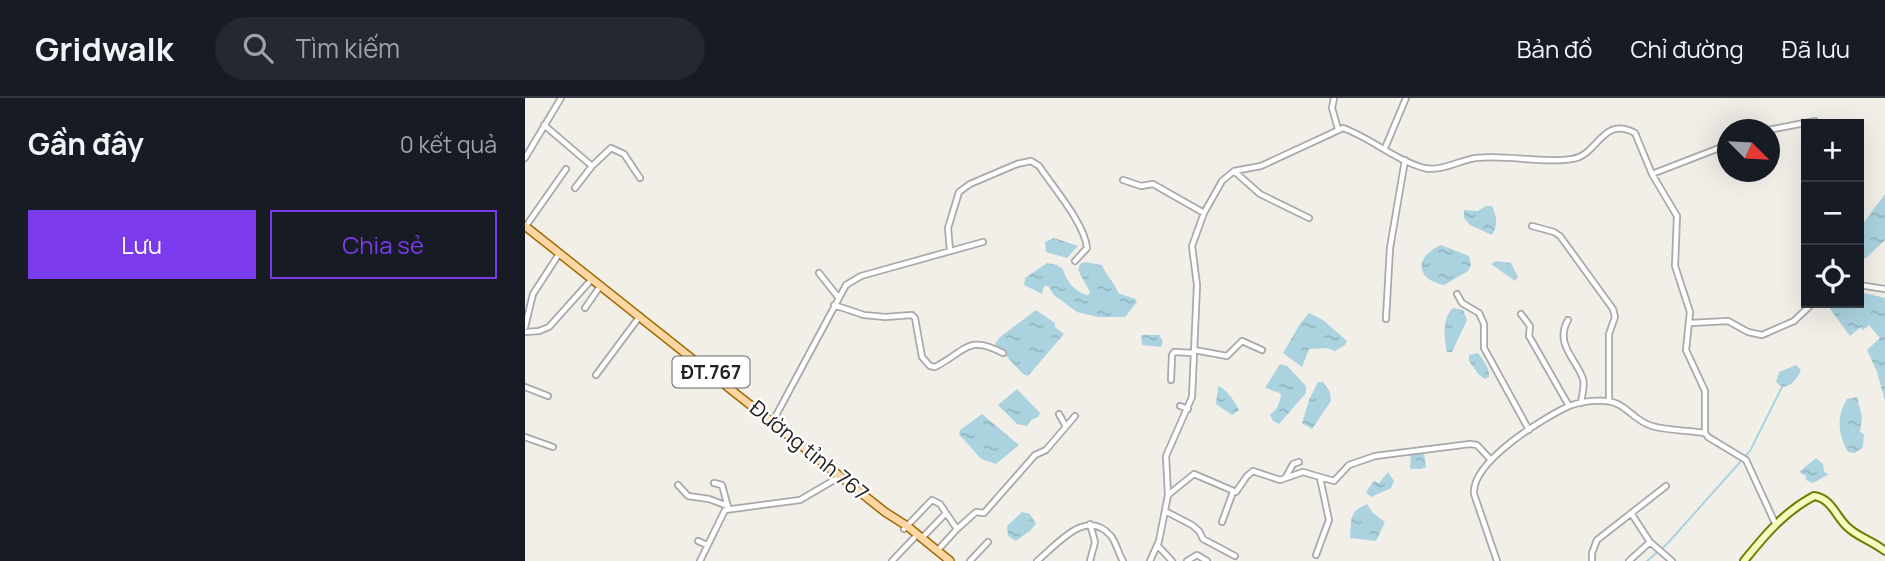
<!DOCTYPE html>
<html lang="vi">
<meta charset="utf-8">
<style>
:root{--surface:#171b24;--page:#242831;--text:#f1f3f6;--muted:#9ea1a6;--line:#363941;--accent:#7c3aed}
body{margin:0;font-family:Manrope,sans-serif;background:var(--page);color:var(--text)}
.controls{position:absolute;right:21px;top:21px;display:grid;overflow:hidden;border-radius:0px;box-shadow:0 7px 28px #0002}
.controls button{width:63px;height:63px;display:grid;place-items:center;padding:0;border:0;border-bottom:2px solid var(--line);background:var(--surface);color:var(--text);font:35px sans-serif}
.compass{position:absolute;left:1192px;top:21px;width:63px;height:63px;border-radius:50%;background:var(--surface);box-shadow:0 7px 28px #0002;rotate:114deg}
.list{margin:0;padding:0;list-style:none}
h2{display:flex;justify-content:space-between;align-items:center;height:91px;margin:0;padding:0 28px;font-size:30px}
h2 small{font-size:23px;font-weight:400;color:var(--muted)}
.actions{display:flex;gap:14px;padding:21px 28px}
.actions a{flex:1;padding:16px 0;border:2px solid var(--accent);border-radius:0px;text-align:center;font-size:24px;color:var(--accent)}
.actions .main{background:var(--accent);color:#fff}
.icon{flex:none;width:38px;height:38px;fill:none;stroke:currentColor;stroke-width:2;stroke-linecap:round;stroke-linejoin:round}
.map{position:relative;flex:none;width:1360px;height:463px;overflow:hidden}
header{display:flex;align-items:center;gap:42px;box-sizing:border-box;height:98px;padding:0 35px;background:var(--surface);border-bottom:2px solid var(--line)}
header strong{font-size:33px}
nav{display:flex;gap:38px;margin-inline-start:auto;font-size:24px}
.search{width:490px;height:63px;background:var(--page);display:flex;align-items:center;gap:18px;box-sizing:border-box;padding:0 24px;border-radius:38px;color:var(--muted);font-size:26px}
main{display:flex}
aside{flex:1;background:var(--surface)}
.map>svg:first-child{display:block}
.water{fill:url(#water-ripples)}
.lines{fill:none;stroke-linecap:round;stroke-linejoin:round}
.stream{stroke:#aad3df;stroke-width:2}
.street-casing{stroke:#a9a9a9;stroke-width:8}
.secondary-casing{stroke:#707d05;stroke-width:10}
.primary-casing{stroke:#a06b00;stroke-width:10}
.street{stroke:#fff;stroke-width:4.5}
.secondary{stroke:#f7fabf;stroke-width:6}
.primary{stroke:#fcd6a4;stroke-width:7}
.labels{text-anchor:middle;stroke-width:5;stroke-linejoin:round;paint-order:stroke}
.shield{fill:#fff;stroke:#646464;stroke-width:2}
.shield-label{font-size:19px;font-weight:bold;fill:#222}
.street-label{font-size:21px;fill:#222;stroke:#fff}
</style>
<header>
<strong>Gridwalk</strong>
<div class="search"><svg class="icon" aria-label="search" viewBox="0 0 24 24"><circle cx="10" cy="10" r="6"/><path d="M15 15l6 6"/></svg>Tìm kiếm</div>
<nav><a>Bản đồ</a><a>Chỉ đường</a><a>Đã lưu</a></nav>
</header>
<main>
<aside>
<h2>Gần đây<small>0 kết quả</small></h2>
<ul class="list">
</ul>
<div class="actions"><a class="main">Lưu</a><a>Chia sẻ</a></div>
</aside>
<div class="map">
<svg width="1360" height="463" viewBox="0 0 1360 463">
<defs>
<pattern id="water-ripples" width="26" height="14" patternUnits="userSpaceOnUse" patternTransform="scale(1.75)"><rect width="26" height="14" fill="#aad3df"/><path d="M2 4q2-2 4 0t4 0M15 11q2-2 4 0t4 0" fill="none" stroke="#92b5bf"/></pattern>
</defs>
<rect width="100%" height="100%" fill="#f2efe9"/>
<path class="water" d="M1360,96V142L1341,160L1334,162V131Z
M961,108H967C972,118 973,127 967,137L945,127L939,120V112L953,113Z
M529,140L553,148L542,160L521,154L520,144Z
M916,147L944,158L946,167L943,173L919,187C890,181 889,159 916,147Z
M971,163L986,165L993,179L990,183L966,166Z
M560,164L577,167C581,178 590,184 593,195L610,201L612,204L600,219H573L552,214L529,197L523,188H519L517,196L499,187L500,180L522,165L532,167L538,171C541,183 551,195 563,197L565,194L553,172L555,166Z
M1340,195L1360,200V303L1352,274L1342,252L1355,240L1344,227L1338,232L1336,229L1325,238L1303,208L1334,205V200Z
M928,210L938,212L942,222L927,254H922C919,240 917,220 928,210Z
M511,212L530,225V229L539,236L503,278L498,276L470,246L475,239Z
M784,215L798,222L822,243L820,247L810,253L802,250L784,251L777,269L758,255L775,226Z
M616,237H634L638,243L636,249L617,247Z
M953,255C958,262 965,270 964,279L960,281L954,277L944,263V257Z
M755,266L762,268L781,288V295L754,326L748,323L745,317L752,310L756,299L755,295L740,290Z
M1271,267L1276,272C1272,281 1267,288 1257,289L1251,284L1254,274Z
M793,284H798L805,294L806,303L787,331L777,325L784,302Z
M693,288C702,291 710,304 714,312L707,317L691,306Z
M492,291L515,315L513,319L506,322L502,328L492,326L473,307Z
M1332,299L1337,319L1335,334L1339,336L1338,349L1330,355L1323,354C1313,336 1311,319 1322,301Z
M457,316L494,347L471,366L456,361L434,336L435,332Z
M886,355H899L901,369L896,371H885Z
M1291,360L1298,366L1299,374L1304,376L1288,385L1281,382V378L1274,374Z
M863,374L869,383L866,390L846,399L841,394L849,383L854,385Z
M842,406L848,415L860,424L851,443L825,440C827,420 823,415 842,406Z
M497,414L505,416L511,426L505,433L491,443L483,438L482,428Z"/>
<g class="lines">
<path class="stream" d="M1122,463L1142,446L1225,353L1257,289"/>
<defs>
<path id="street" d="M809,0L807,10L813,31
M19,27L67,68
M1243,32L1290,23
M860,50L881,0
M0,60L36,0
M709,73L735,96L784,120
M1127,76L1202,47
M598,82L616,88L628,86L679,115
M50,90L67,68L86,50L99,56L115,80
M1,128L41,71
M1007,128L1029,134L1035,138L1088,211L1090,219L1084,236V303
M425,153L423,130L434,94L445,86L492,66L506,63L514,68C528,89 560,126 562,150L550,163
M294,175L313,199
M1334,187L1360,191
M932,196L937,205L954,215L959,226V250L1004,332
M309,207L339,217L360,219L387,217L390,220L397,259L405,268L410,269C441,253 443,236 478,255
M60,210L76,187
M996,216L1005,228L1004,238L1044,308
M861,221L865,150L880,62
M1043,222C1029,246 1052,262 1058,281C1060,288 1057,297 1056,305
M1165,225L1203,223L1223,234L1237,237L1269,223L1288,205
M0,229L8,196L34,156
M0,234L14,233L24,229L67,181
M669,252L702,258L717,243L737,252
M71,277L115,218
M646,282L647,257L649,254L669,255
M0,289L23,298
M655,308L663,311
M534,316L540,327
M248,323L321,187L336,178L458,144
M0,339L28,349
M761,379L768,366L774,364
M189,385L197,387L203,409
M153,387L163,398L184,401L203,408
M643,397L669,376L711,394L722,378L728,373L755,382L778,374L809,383L824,367L850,358L945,346L952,347L966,362
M640,413L667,427L674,433L678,441L710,458
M1106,415L1125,444L1147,463
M697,424L708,394
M565,426L570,444L565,463
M379,431L407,402L415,406L432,431
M397,440L421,415
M173,443L182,447
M633,448L647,463
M412,453L432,431L451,414L459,415L510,357L521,352L550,318
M791,457L804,422L795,380
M175,463L200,412L275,402L316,378
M367,463L389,440
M445,463L463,444
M512,463C533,446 561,409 586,438C592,446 593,455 598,463
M625,463L634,443L643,397L641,358L667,299L672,187L667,148L679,115L697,83L709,73L736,68L818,30C846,40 870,62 899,70C916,74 935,62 951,60C983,56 1015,66 1047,61C1073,58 1077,17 1110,35L1127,76L1152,118L1150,168L1165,214L1161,252L1180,293V335L1183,339L1221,362L1250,425
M662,463L672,457L682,463
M972,463L949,396C946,364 1018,320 1044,308C1055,304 1069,302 1081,303C1101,304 1108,323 1127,328C1144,333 1163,332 1180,335
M1067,463V455L1072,442L1141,388
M1104,463L1125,444"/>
<path id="secondary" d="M1219,463C1240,437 1259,414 1289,398C1309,401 1311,422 1326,432C1336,440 1349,444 1360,453"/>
<path id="primary" d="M0,128L360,414L382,428L425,463"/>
</defs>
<use href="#street" class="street-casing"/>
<use href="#secondary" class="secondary-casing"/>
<use href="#primary" class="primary-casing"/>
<use href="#street" class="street"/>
<use href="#secondary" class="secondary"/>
<use href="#primary" class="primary"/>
</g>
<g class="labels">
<rect class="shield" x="147.5" y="258.5" width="77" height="31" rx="5"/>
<g class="shield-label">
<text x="186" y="281">ĐT.767</text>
</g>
<g class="street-label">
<text transform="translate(284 353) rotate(39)" y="7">Đường tỉnh 767</text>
</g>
</g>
</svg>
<div class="controls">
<button>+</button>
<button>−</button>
<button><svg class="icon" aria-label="locate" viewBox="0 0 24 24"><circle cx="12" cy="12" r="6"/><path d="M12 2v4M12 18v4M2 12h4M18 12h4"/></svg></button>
</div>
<svg class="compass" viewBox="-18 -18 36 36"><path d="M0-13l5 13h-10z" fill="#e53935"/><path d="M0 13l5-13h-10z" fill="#9ea1a6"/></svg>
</div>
</main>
